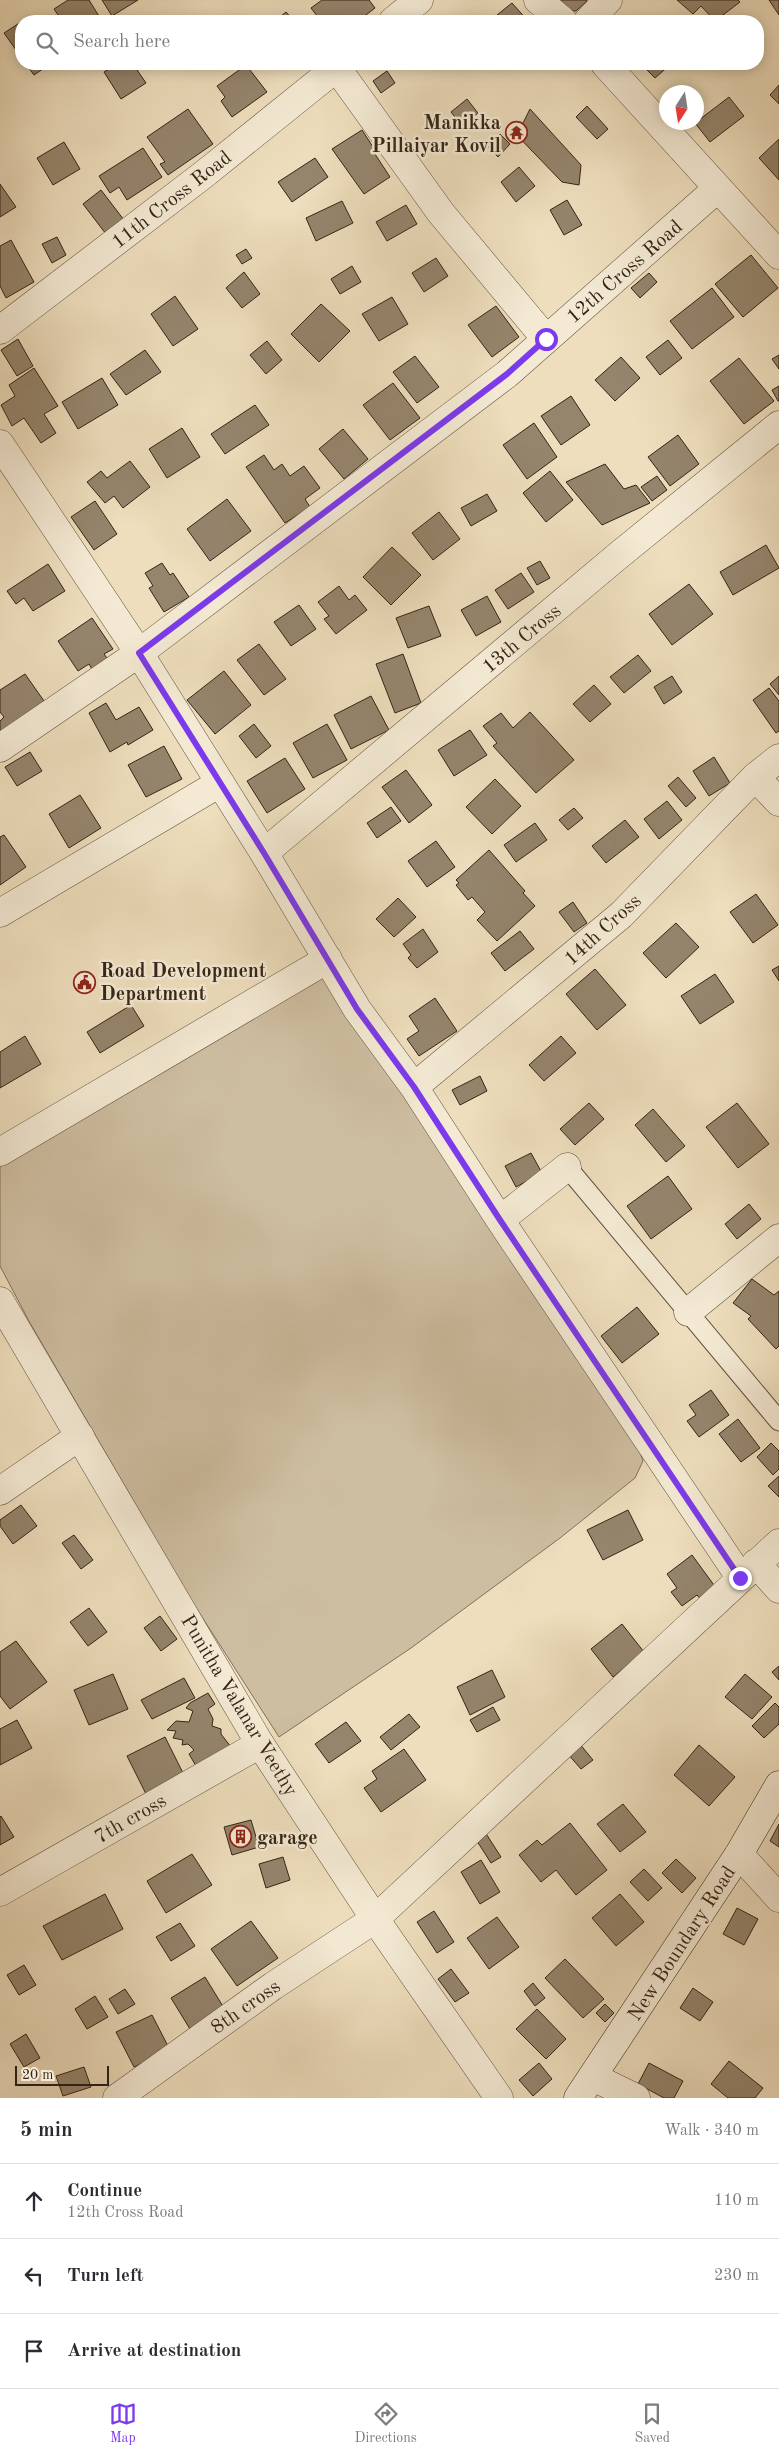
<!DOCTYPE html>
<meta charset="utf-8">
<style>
:root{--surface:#fff;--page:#f2f2f3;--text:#2b2b33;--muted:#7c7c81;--line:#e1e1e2;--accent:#7c3aed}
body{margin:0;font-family:"Old Standard TT",serif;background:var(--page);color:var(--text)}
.compass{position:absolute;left:659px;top:85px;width:45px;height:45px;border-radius:50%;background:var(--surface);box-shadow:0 2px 12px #0003;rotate:192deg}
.scale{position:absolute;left:15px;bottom:12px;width:94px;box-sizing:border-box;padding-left:5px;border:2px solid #342417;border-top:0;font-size:14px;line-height:18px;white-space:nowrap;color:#342417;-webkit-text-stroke:4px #f4ead4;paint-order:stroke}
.stop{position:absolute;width:15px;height:15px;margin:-11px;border:4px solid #7c3aed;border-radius:50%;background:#fff}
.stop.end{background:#7c3aed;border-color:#fff;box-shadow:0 1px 5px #0008}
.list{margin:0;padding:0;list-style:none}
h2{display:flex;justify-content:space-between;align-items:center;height:65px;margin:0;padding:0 20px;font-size:21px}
h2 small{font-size:16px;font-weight:400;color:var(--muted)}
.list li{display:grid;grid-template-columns:32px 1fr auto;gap:15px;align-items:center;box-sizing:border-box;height:75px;padding:0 20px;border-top:1px solid var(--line)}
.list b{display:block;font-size:19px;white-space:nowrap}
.list p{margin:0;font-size:16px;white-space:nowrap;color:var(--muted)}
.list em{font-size:16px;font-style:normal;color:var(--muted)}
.icon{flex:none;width:28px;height:28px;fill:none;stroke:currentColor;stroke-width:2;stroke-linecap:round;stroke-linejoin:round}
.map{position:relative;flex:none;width:779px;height:2098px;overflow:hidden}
.search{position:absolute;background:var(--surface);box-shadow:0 2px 12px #0003;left:15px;right:15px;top:15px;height:55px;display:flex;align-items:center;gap:12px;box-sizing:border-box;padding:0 18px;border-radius:20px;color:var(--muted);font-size:19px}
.sheet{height:290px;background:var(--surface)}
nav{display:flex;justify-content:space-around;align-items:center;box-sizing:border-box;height:70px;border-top:1px solid var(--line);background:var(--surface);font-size:14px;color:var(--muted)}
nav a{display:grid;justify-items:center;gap:2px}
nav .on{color:var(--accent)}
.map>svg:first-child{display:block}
.green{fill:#cebea1;stroke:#81715c}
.building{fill:#95856d;stroke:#342417}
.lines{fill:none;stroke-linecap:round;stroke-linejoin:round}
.service-casing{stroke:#625240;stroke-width:21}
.minor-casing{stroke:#625240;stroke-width:29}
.tertiary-casing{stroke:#625240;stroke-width:29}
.secondary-casing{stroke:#342417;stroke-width:29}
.service{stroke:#f4ead4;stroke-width:19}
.minor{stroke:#f4ead4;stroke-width:28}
.tertiary{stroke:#f4ead4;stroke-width:28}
.secondary{stroke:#f4ead4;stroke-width:28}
.route{stroke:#7c3aed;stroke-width:6}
.labels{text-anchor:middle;stroke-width:5;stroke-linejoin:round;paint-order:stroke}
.poi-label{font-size:20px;font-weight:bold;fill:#342417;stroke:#f4ead4;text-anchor:start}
.street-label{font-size:20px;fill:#342417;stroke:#f4ead4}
</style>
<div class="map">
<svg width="779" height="2098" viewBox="0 0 779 2098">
<rect width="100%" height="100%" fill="#eedebd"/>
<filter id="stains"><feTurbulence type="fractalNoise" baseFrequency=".004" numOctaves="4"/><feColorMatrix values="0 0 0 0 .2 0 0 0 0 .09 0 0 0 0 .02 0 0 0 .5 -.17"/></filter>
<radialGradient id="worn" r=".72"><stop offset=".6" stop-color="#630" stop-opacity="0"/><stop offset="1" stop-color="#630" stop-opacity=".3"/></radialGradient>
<path class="green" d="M325,973L637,1444L643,1461L635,1478L560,1538L411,1648L279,1737L193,1603L30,1323L0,1266V1161Z"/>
<path class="building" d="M68,0H89L102,21H62L54,9Z
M102,0H138L112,16Z
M322,0H369L375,8L358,21H321L311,8Z
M553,0H586L587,1L576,11L562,10Z
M677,0H738L740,2L715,21L701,6L693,14Z
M769,0H779V15Z
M512,3L528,21H502L497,15Z
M286,12L294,21H275Z
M21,22V57L4,33Z
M26,64H50L34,75Z
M117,64H133L146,83L121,99L104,72Z
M641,64H671L655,78Z
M246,65L267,92L232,117L221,101L225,97L217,86Z
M387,71L395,83L381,93L373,81Z
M779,85V104L770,95Z
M729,97L744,116L710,142L695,123Z
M467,99L478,113L462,126L451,112Z
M587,106L608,129L597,139L576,117Z
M188,109L213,144L168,175L160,164L165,162L147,137Z
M530,109L581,165L579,185L562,182L508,126L522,125Z
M362,130L375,150L373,151L390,177L364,194L332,149Z
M500,134L510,144L498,157L488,147Z
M779,139V180L759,158Z
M64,142L80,169L53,185L37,158Z
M143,148L162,177L127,200L119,187L110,193L99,176Z
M315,158L328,177L292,202L278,182Z
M519,167L535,186L516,202L501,182Z
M0,184L16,207L0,217Z
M101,190L124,220L106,234L83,204Z
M567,200L582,225L564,235L550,210Z
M342,201L353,223L316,241L306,218Z
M406,205L417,224L387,241L376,222Z
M57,237L66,255L52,263L42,244Z
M11,240L34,282L6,298L0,286V246Z
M246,249L252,258L242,264L236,255Z
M751,255L778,288L743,317L715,284Z
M436,258L448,276L424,292L412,273Z
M352,266L361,282L340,294L331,279Z
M244,272L260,294L242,308L226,288Z
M649,273L657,282L640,298L631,288Z
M712,288L734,317L692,349L670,321Z
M175,296L198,329L173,346L151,314Z
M392,297L408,324L379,341L362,314Z
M321,304L350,331L319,362L291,334Z
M496,306L519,337L492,357L468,325Z
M18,339L33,366L17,376L1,350Z
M668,340L682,358L660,375L646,357Z
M267,341L282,360L266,374L250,355Z
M145,350L161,372L126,395L110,374Z
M779,355V369L772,359Z
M415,356L439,387L417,403L393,372Z
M621,357L640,378L615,401L595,380Z
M739,358L774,401L744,424L710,381Z
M34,368L58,406L44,414L56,433L41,443L24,418L12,426L1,405L15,396L9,385Z
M102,378L118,405L78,429L62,402Z
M393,383L420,418L390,440L363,405Z
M779,386V401H778L772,390Z
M571,396L590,425L561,445L541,416Z
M255,405L269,425L225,454L211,434Z
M534,423L557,457L527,479L503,445Z
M182,428L200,457L167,478L149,449Z
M343,429L368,459L344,479L319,449Z
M678,435L699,464L670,486L648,457Z
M264,455L274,470L282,464L290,476L304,466L320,488L305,499L310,507L285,523L246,467Z
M130,461L150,487L123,508L114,496L105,503L87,482L101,471L107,478Z
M605,464L624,489L636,485L650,503L602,525L566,482Z
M550,471L573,500L546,522L523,493Z
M657,476L667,490L652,501L641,487Z
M487,494L497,511L471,526L461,508Z
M227,499L251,531L210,561L187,529Z
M95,501L117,534L94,550L71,517Z
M439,512L460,539L433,560L412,533Z
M766,545L779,568L733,595L720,572Z
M392,547L421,575L391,605L363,577Z
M540,561L550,578L537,585L527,568Z
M162,563L170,575L173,573L189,597L164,612L149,588L153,586L145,573Z
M48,564L65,591L33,611L24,598L16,604L7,591Z
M521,573L534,592L508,609L495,590Z
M689,584L713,614L672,645L649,614Z
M339,586L349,600L355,595L367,610L336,634L324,619L329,616L318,602Z
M487,596L501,622L476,636L461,610Z
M299,605L316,629L291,646L274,622Z
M429,606L441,636L408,648L396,618Z
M92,618L113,649L104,654L109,661L93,671L89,664L78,671L58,641Z
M259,644L286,679L264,695L237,660Z
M403,654L421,703L395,713L376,664Z
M638,655L651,671L624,693L610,677Z
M224,671L251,705L215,734L187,700Z
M25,674L49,708L0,736V721L4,717L0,712V690Z
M672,676L682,692L664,704L654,687Z
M779,676V695L770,684Z
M594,685L611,704L590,722L573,704Z
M769,688L779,701V731L776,733L753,700Z
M371,696L389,730L351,749L334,715Z
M106,703L116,720L139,707L153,730L128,745L127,742L110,752L89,713Z
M530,712L574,760L536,793L493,746L497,743L483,726L501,713L513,728Z
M254,724L271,746L256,758L239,736Z
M327,724L347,760L313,778L293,743Z
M470,730L487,755L454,776L438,750Z
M164,746L182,779L146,797L128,765Z
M30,752L42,771L17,786L5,767Z
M714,757L730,783L709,796L693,771Z
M285,758L305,789L267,813L247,781Z
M406,770L432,805L409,823L382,787Z
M678,777L696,798L686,807L668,786Z
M495,779L521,806L492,834L466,807Z
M80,795L101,828L69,848L49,814Z
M667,801L682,820L659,839L644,819Z
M391,807L401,821L377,838L367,823Z
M574,808L583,818L568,830L559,820Z
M625,820L639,837L606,863L592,846Z
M535,823L547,840L516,862L504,845Z
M4,835L26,867L0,885V837Z
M436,841L455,867L427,887L408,861Z
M489,850L525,891L523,893L535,906L497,941L477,920L485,912L472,897L468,900L456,885L459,883L456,880Z
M756,894L778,925L753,943L730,912Z
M398,898L416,917L394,937L376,919Z
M573,902L587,923L574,932L559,912Z
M676,923L699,947L666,978L643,953Z
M423,929L438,952L417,968L408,958L411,955L403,944Z
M520,931L534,949L505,971L491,953Z
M779,966V981L772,970Z
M595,969L626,1005L597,1030L566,994Z
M715,974L734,1002L700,1024L681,996Z
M435,998L457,1031L419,1056L407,1039L419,1031L409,1016Z
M131,1005L144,1026L100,1053L87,1032Z
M25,1036L41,1064L0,1088V1052Z
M561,1036L576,1053L544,1081L529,1065Z
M480,1076L487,1091L460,1105L452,1090Z
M589,1103L604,1119L575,1145L560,1129Z
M737,1103L769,1144L738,1168L706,1127Z
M653,1109L685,1146L666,1162L635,1125Z
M531,1153L542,1173L516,1187L505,1166Z
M668,1176L692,1209L651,1239L627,1206Z
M749,1204L761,1219L737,1239L725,1224Z
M752,1279L774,1295L779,1291V1346L776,1349L748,1319L751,1316L733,1303Z
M637,1307L659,1334L622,1363L601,1336Z
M711,1390L729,1415L699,1437L687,1421L696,1415L689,1405Z
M738,1419L760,1448L741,1462L719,1434Z
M771,1443L779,1451V1469L773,1475L757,1457Z
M779,1476V1497L768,1486Z
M21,1505L37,1526L13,1544L0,1526V1520Z
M628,1510L643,1540L603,1560L587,1530Z
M74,1535L93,1560L81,1569L62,1543Z
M692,1555L719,1592L704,1603L697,1595L682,1606L671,1592L677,1588L667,1574Z
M89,1608L107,1632L88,1646L70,1622Z
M160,1616L177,1639L161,1651L144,1628Z
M622,1624L644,1652L613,1677L591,1649Z
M16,1641L47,1682L10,1709L0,1696V1652Z
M779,1666V1680L772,1672Z
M492,1670L505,1697L470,1715L457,1687Z
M113,1674L128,1709L89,1725L74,1690Z
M745,1674L772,1697L752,1719L725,1697Z
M184,1678L195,1698L152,1719L141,1700Z
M208,1693L215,1704L208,1709L213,1719L212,1726L221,1729V1734L231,1747L196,1766L189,1754L194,1750L188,1744L182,1745L183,1740L173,1738L176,1731L167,1730L176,1721L189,1722L193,1711L186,1708L190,1703Z
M775,1703L779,1707V1724L764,1738L752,1726Z
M493,1707L500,1720L477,1732L470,1720Z
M409,1714L420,1727L391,1750L380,1737Z
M17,1720L32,1748L0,1765V1729Z
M346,1722L361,1741L329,1763L315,1744Z
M165,1737L184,1775L146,1794L127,1756Z
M579,1743L593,1760L581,1769L567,1753Z
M699,1745L735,1777L709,1806L674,1775Z
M404,1749L426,1780L381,1812L364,1788L377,1779L372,1771Z
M623,1804L646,1832L620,1852L597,1824Z
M1,1816L14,1837L0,1845V1817Z
M251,1820L259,1847L232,1855L224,1827Z
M570,1823L607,1870L576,1895L556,1870L541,1882L519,1855L537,1840L542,1845Z
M779,1824V1847L770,1841Z
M485,1832L501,1857L491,1863L475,1838Z
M192,1854L212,1885L166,1913L147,1881Z
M283,1857L290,1880L266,1888L259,1864Z
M676,1859L696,1878L682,1893L662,1873Z
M481,1860L500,1892L480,1904L461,1872Z
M644,1869L662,1888L648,1901L630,1882Z
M105,1894L123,1929L62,1960L43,1926Z
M620,1894L644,1922L616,1946L592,1918Z
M737,1908L758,1919L744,1945L723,1934Z
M434,1911L454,1942L437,1953L417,1922Z
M497,1917L519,1947L489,1969L467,1938Z
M251,1921L278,1958L237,1986L211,1949Z
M180,1923L195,1946L171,1961L156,1937Z
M565,1959L604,1999L583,2018L545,1978Z
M24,1965L36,1985L19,1995L7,1975Z
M451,1969L469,1993L455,2002L438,1979Z
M205,1977L227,2013L193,2034L171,1998Z
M533,1983L545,1998L535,2006L524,1991Z
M693,1988L713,2002L700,2021L680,2008Z
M125,1989L135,2004L118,2014L109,1999Z
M95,1996L108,2017L87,2029L75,2009Z
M605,2004L614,2013L605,2022L596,2013Z
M537,2009L566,2039L546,2059L516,2029Z
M152,2015L170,2050L134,2067L116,2032Z
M26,2034L40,2058L24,2067L10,2044Z
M729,2061L763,2088L755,2098H728L711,2084Z
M539,2063L552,2079L533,2096L519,2080Z
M649,2063L683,2081L674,2098H664L638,2084Z
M84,2067L91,2087L63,2096L56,2076Z"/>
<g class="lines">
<defs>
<path id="service" d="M567,1167L779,1421"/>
<path id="minor" d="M538,0L563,21
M393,21L419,0
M588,21L608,0
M605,64L779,255
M336,67L441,213L546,339
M0,330L203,175L341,64
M0,444L139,653L264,853L357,1009L414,1087L500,1220L740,1577
M0,748L139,653L507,374L718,188
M755,777L779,802
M264,853L619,555L779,425
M0,913L220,783
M414,1087L621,915L755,777L779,758
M0,1152L328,959
M500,1220L567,1167
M688,1312L779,1238
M0,1491L80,1436
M756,1563L779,1589
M739,1854L779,1898
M0,1892L260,1744
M593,2077L636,2098
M117,2098L273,1986L375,1919L779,1543"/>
<path id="tertiary" d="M0,1301L260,1744L375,1919L499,2098"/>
<path id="secondary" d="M578,2098L739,1854L779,1785"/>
</defs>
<use href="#service" class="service-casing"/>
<use href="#minor" class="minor-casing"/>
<use href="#tertiary" class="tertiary-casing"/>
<use href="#secondary" class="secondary-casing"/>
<use href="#service" class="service"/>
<use href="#minor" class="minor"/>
<use href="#tertiary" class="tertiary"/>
<use href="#secondary" class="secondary"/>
</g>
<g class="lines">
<path class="route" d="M546,339L507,374L139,653L264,853L357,1009L414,1087L500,1220L740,1578"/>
</g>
<defs>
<symbol id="temple-ring" viewBox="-11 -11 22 22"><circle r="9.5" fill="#f4ead4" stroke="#8f2418" stroke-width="1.5"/><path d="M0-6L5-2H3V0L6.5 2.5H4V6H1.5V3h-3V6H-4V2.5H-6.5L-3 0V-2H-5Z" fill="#8f2418"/></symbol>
<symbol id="civic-ring" viewBox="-11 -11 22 22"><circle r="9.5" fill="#f4ead4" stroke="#8f2418" stroke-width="1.5"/><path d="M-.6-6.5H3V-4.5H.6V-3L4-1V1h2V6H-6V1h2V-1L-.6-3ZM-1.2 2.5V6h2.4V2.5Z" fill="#8f2418"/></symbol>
<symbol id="building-ring" viewBox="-11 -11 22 22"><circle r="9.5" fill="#f4ead4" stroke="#8f2418" stroke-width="1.5"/><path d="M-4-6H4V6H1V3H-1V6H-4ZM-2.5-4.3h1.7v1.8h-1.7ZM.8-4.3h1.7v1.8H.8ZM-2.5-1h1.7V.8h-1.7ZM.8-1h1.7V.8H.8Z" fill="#8f2418"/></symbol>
</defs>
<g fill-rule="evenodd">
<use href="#temple-ring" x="504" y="120" width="25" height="25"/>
<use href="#civic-ring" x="72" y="970" width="25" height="25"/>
<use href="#building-ring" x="228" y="1824" width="25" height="25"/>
</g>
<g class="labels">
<g class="poi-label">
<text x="501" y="129" text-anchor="end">Manikka<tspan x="501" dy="23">Pillaiyar Kovil</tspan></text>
<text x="100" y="977">Road Development<tspan x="100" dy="23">Department</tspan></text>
<text x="257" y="1844">garage</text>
</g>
<g class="street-label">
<text transform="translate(171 199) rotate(-38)" y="7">11th Cross Road</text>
<text transform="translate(624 271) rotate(-41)" y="7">12th Cross Road</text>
<text transform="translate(521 638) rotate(-40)" y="7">13th Cross</text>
<text transform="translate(602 929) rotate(-42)" y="7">14th Cross</text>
<text transform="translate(240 1705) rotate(59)" y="7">Punitha Valanar Veethy</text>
<text transform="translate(130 1818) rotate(-30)" y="7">7th cross</text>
<text transform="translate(681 1943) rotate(-57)" y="7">New Boundary Road</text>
<text transform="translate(245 2006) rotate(-35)" y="7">8th cross</text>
</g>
</g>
<rect width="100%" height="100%" filter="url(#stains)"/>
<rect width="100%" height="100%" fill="url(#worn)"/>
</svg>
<svg class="compass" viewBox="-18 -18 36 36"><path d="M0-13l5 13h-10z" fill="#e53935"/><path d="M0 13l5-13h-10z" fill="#7c7c81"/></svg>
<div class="scale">20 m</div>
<div class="stop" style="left:546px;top:339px"></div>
<div class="stop end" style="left:740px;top:1578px"></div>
<div class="search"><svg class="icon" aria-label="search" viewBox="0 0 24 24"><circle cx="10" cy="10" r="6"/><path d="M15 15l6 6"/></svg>Search here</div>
</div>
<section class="sheet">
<h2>5 min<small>Walk · 340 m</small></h2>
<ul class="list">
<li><svg class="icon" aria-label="ahead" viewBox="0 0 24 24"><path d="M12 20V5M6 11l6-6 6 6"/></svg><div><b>Continue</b><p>12th Cross Road</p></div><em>110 m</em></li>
<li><svg class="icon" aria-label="left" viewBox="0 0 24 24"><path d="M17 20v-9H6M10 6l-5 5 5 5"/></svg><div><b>Turn left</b></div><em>230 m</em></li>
<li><svg class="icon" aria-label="arrive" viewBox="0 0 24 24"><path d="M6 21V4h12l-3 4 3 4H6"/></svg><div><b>Arrive at destination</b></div></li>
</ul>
</section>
<nav>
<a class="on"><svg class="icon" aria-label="map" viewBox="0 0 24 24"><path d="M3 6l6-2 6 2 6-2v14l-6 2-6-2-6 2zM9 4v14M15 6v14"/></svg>Map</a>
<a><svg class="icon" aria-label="directions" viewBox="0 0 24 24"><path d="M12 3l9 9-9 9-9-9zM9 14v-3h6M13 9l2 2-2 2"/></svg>Directions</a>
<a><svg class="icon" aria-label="saved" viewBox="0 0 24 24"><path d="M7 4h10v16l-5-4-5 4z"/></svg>Saved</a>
</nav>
